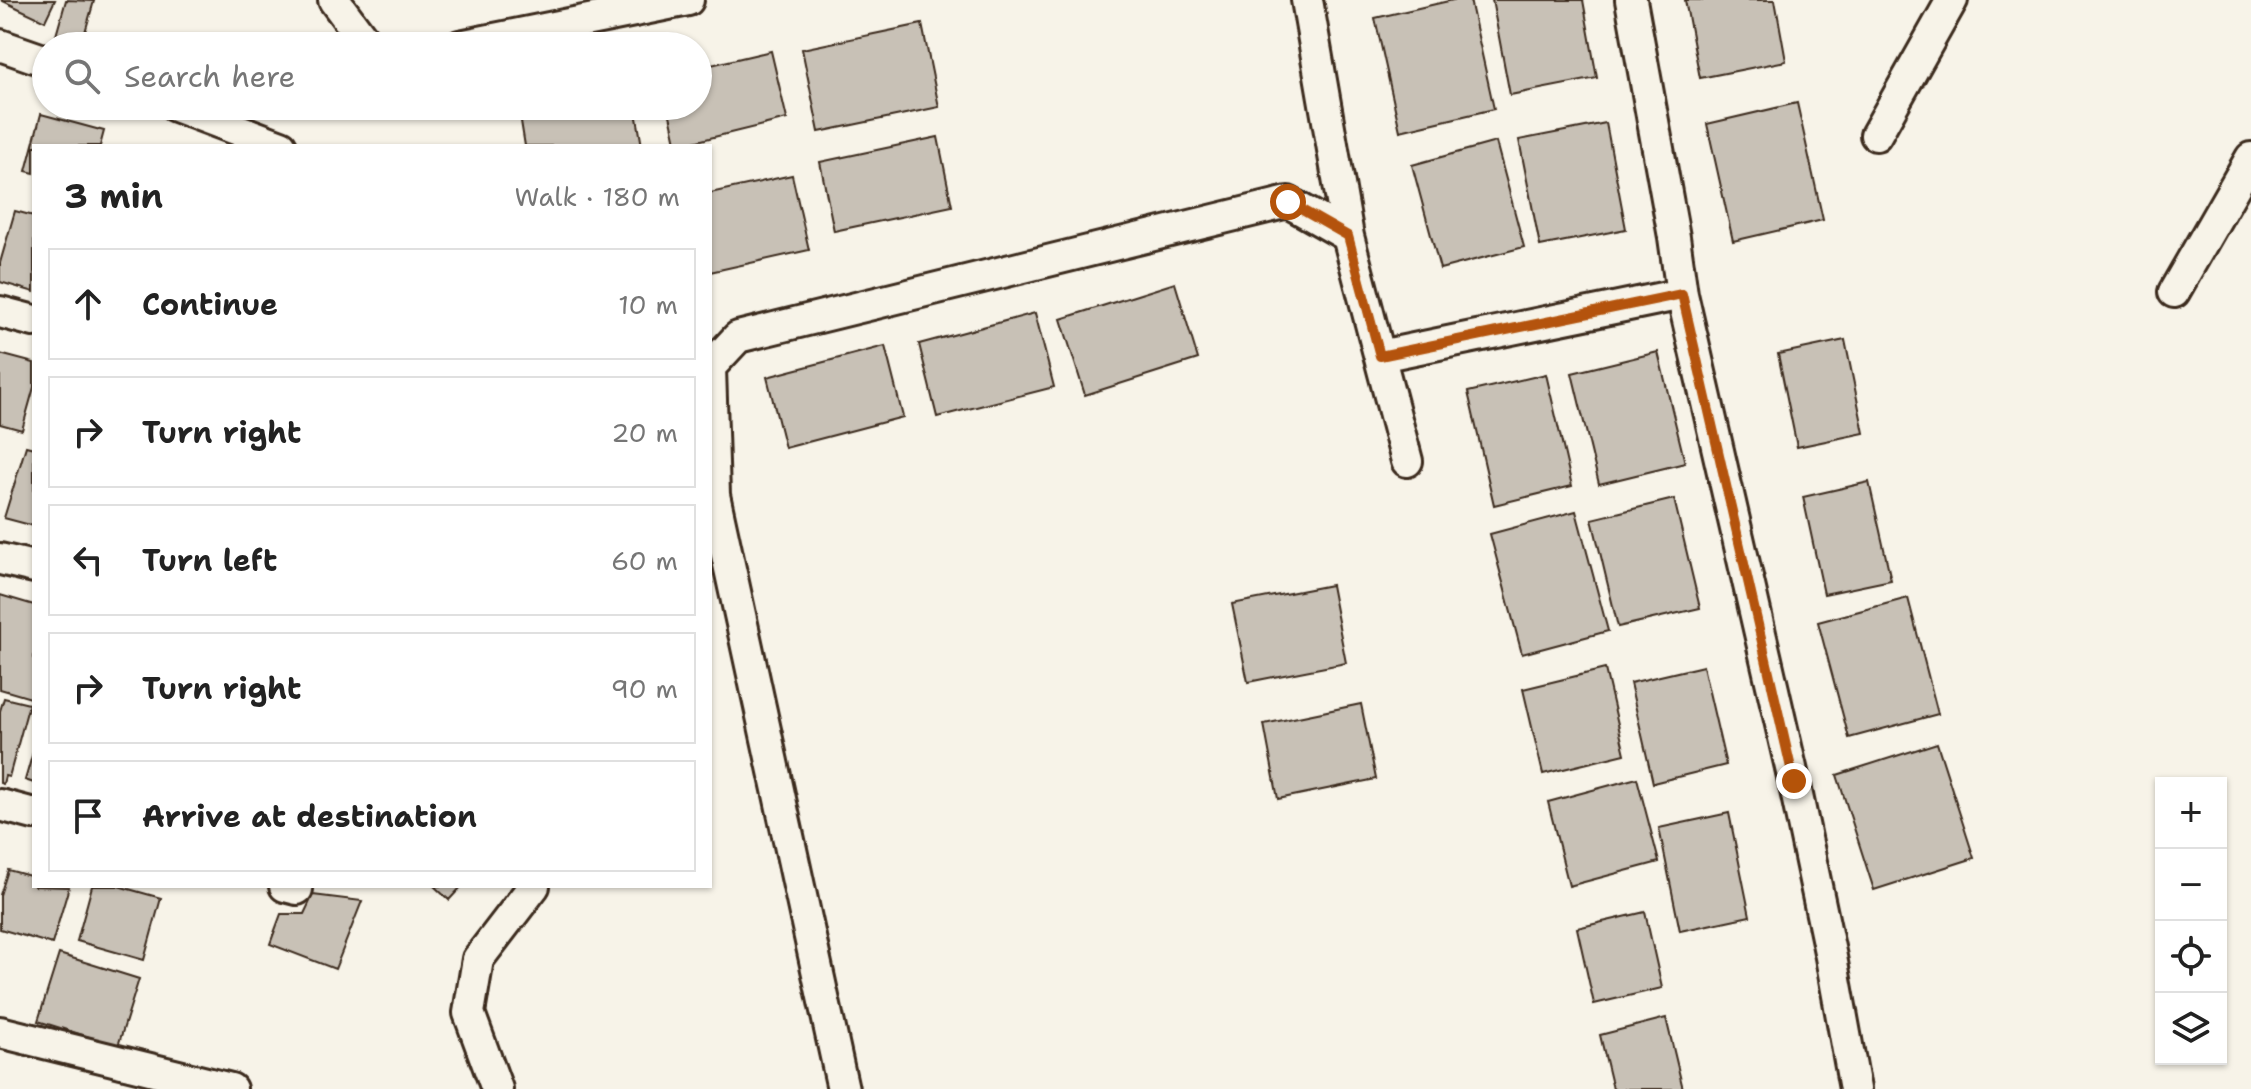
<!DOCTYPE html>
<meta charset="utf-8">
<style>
:root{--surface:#fff;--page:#f2f2f2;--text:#222;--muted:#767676;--line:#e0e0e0}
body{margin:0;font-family:"Shantell Sans",sans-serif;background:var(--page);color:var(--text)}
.controls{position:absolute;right:24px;bottom:24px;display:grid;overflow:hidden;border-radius:0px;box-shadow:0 2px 6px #0004}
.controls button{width:72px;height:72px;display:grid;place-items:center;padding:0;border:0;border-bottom:2px solid var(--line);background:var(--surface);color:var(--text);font:40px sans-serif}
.stop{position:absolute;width:24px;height:24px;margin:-18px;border:6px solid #b45309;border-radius:50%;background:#fff}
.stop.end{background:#b45309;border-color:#fff;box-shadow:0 2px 8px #0008}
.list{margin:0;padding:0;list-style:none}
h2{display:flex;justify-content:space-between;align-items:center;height:104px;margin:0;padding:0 32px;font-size:34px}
h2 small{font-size:26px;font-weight:400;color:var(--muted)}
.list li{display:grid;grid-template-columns:52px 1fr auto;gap:24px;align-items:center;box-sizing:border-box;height:112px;margin:0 16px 16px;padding:0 16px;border:2px solid var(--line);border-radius:0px}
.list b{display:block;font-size:30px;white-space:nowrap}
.list em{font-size:26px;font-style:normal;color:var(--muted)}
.icon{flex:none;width:44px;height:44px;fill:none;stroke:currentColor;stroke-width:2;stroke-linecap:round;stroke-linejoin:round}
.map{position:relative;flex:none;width:2251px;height:1089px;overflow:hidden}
.search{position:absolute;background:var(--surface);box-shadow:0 2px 6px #0004;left:32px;top:32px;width:680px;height:88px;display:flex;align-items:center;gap:20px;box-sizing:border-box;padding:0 28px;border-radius:44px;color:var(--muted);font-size:30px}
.panel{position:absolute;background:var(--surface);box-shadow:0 2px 6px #0004;left:32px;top:144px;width:680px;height:744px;border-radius:0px}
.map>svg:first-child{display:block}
.building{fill:#c8c1b6;stroke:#3b2a1e;stroke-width:2}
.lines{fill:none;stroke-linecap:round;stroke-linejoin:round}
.street-casing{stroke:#3b2a1e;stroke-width:36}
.street{stroke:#f7f3e8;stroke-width:30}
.route{stroke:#b45309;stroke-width:10}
</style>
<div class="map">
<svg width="2251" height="1089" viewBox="0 0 2251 1089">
<rect width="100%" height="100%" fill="#f7f3e8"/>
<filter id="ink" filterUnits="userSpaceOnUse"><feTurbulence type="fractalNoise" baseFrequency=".0125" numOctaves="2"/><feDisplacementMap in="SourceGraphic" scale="16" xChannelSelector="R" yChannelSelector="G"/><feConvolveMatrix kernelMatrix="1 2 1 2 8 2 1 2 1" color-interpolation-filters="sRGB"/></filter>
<g filter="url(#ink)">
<path class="building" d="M1,0H55L45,21Z
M66,0L94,1L81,46L55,39Z
M1453,0H1470L1494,109L1400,131L1375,18Z
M1492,0H1583L1597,78L1510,95Z
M1685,0H1775L1786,61L1700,78Z
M922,24L939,107L819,132L802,49Z
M771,51L787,119L677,146L668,106H698V68Z
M1797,103L1823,220L1733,241L1707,124Z
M571,106H635L642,146H525L520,115Z
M41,114L104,131L100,146H34V173L26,171Z
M1606,123L1626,229L1540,246L1519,140Z
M938,137L952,206L834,231L820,162Z
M1496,142L1524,247L1440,269L1412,165Z
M792,175L809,250L710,272V193Z
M15,211L34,216V292L0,282V263Z
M1175,283L1198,359L1085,395L1061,319Z
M1035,313L1054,387L937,417L919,344Z
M1845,340L1864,433L1797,447L1778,354Z
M885,346L903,417L785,448L767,377Z
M1658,352L1685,463L1599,484L1572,373Z
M0,354L34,363V387L22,430L0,424Z
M1546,374L1572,486L1494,505L1468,392Z
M26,446L34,448V526L4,518Z
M1869,482L1891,580L1824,594L1803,497Z
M1674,499L1700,608L1618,627L1592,519Z
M1576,511L1608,631L1522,654L1490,534Z
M1331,585L1346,663L1248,682L1232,604Z
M0,595L34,605V699L0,689Z
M1908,598L1938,714L1849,738L1818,622Z
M1703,666L1726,765L1653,783L1630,683Z
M1605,669L1625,754L1543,774L1523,689Z
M4,698L29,704L9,777L5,776L3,784L0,783V711Z
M1361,704L1376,779L1278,799L1264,724Z
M1937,743L1974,858L1874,890L1837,775Z
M34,749V783L25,780Z
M1637,778L1659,862L1569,886L1548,802Z
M1729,813L1750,916L1680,931L1659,828Z
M8,870L34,877V886L69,887L52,944L0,929V895Z
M92,886H118L161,898L144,960L77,941Z
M434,886H462L449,900Z
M313,895L362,901L335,969L270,944L281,914H304Z
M1645,912L1662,988L1594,1004L1577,928Z
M59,954L139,979L118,1046L38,1021Z
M1666,1018L1683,1089H1613L1600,1035Z"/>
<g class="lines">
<defs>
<path id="street" d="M334,0L368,46
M631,0L634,11L688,0
M1307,0L1348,236
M0,45L46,61
M460,46L634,11
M175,106L281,146
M1876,135L1952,0
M2174,292L2251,158
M1682,294L1794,781L1831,957L1855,1089
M0,312L34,321
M1380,356L1682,294L1674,237L1631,0
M710,367L738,337L1288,202L1348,236L1407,461
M710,368L714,495L843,1089
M0,559L34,567
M0,805L34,814
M285,886L297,889
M0,1032L231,1089
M497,1089L469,1013L478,959L534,886"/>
</defs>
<use href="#street" class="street-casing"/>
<use href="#street" class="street"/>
</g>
</g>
<g class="lines" filter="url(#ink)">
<path class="route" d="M1288,202L1348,236L1380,356L1682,294L1794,781"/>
</g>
</svg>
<div class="controls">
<button>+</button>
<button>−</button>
<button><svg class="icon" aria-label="locate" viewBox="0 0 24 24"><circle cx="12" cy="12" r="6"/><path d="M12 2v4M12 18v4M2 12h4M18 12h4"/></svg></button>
<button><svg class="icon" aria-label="layers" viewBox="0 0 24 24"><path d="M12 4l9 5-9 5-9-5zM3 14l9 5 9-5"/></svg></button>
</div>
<div class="stop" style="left:1288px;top:202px"></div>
<div class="stop end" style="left:1794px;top:781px"></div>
<div class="search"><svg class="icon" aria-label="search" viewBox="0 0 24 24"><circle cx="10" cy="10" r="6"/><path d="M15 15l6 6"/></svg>Search here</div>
<section class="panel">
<h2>3 min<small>Walk · 180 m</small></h2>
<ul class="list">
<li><svg class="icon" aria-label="ahead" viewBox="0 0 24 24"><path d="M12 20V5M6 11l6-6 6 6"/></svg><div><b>Continue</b></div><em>10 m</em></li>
<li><svg class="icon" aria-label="right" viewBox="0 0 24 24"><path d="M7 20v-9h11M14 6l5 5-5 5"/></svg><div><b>Turn right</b></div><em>20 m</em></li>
<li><svg class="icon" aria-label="left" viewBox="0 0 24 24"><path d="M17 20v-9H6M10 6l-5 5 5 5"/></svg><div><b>Turn left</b></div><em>60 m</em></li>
<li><svg class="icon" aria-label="right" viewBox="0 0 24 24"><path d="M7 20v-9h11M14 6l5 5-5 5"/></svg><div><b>Turn right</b></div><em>90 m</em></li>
<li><svg class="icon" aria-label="arrive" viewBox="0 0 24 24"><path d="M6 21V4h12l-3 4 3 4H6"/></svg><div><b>Arrive at destination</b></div></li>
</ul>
</section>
</div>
